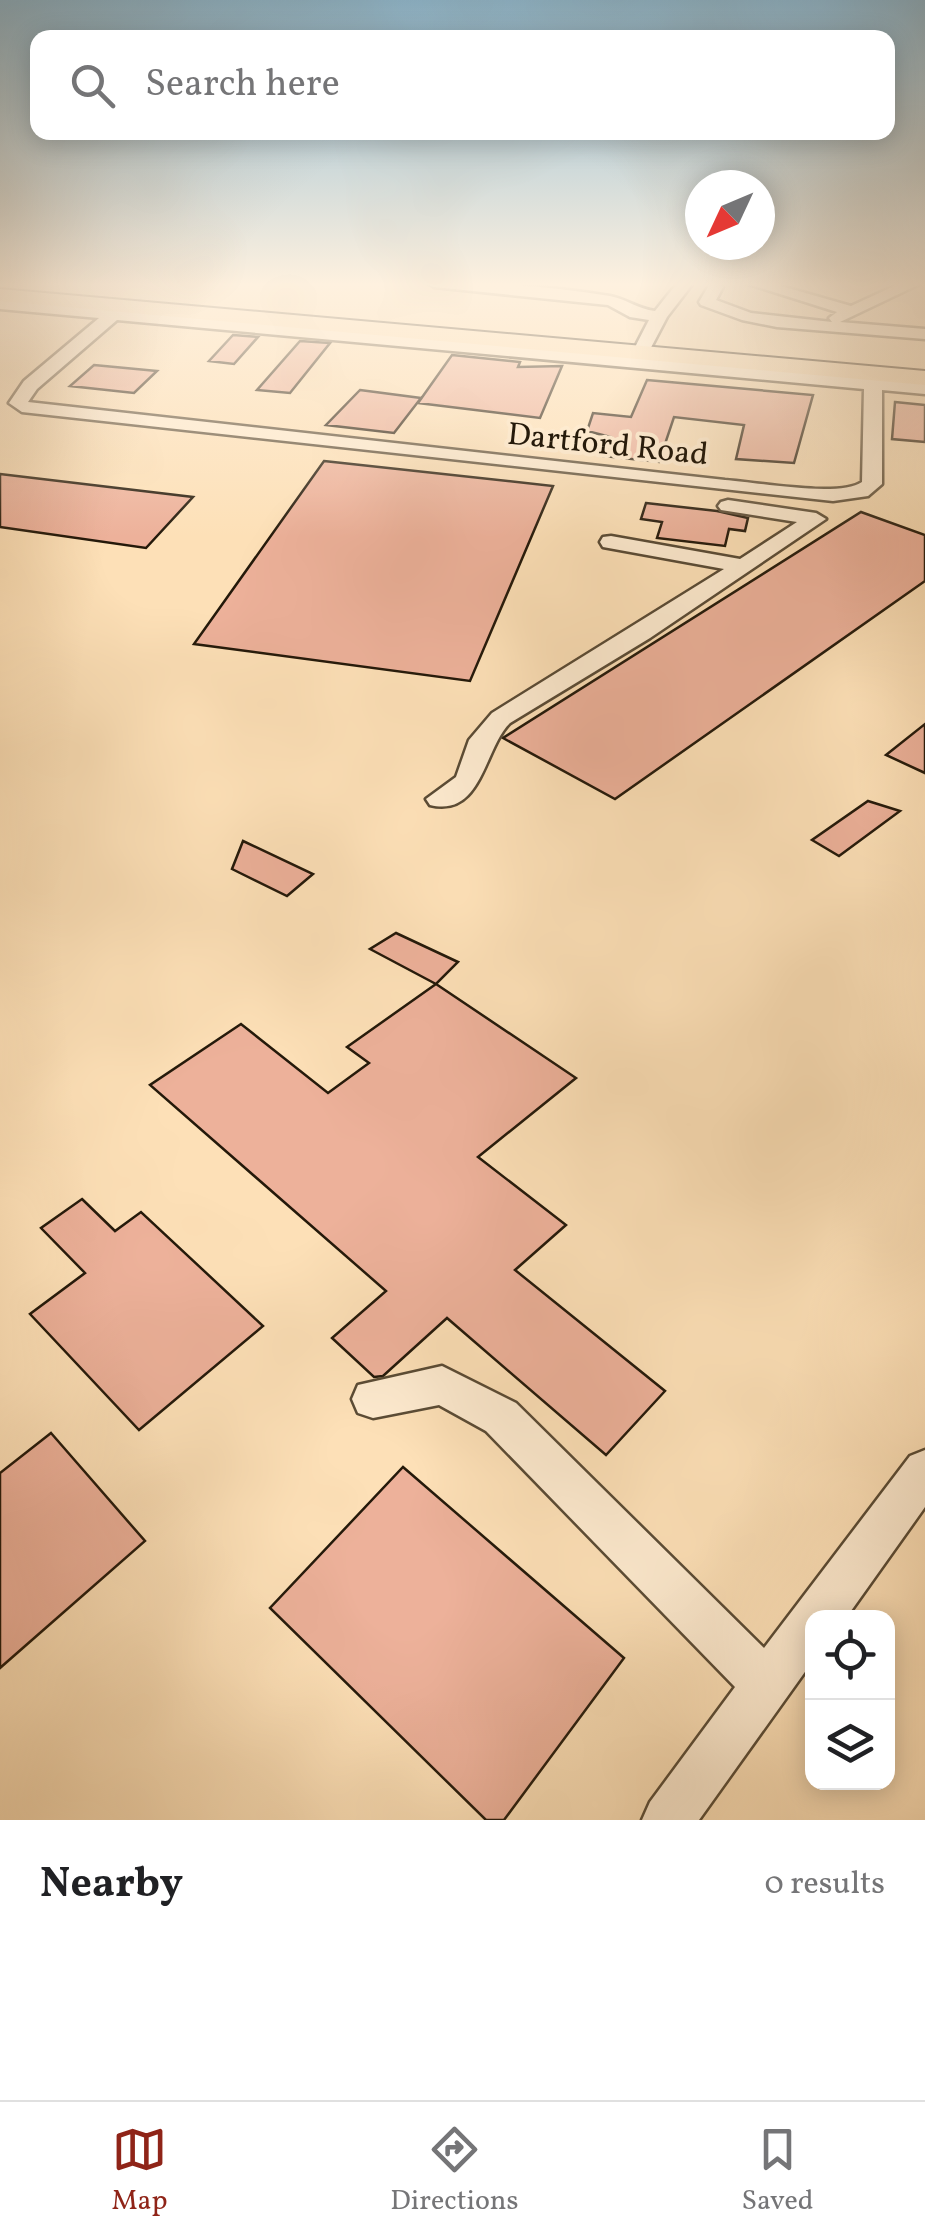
<!DOCTYPE html>
<style>
:root{--surface:#fff;--page:#f6f6f6;--text:#202124;--muted:#757577;--line:#e0e0e0;--accent:#8f2418}
body{margin:0;font-family:Vollkorn,serif;background:var(--page);color:var(--text)}
.controls{position:absolute;right:30px;bottom:30px;display:grid;overflow:hidden;border-radius:20px;box-shadow:0 5px 25px #0003}
.controls button{width:90px;height:90px;display:grid;place-items:center;padding:0;border:0;border-bottom:2px solid var(--line);background:var(--surface);color:var(--text);font:50px sans-serif}
.compass{position:absolute;left:685px;top:170px;width:90px;height:90px;border-radius:50%;background:var(--surface);box-shadow:0 5px 25px #0003;rotate:226deg}
.list{margin:0;padding:0;list-style:none}
h2{display:flex;justify-content:space-between;align-items:center;height:130px;margin:0;padding:0 40px;font-size:42px}
h2 small{font-size:32px;font-weight:400;color:var(--muted)}
.icon{flex:none;width:55px;height:55px;fill:none;stroke:currentColor;stroke-width:2;stroke-linecap:round;stroke-linejoin:round}
.map{position:relative;flex:none;width:925px;height:1820px;overflow:hidden}
.search{position:absolute;background:var(--surface);box-shadow:0 5px 25px #0003;left:30px;right:30px;top:30px;height:110px;display:flex;align-items:center;gap:25px;box-sizing:border-box;padding:0 35px;border-radius:20px;color:var(--muted);font-size:38px}
.sheet{height:280px;background:var(--surface)}
nav{display:flex;justify-content:space-around;align-items:center;box-sizing:border-box;height:140px;border-top:2px solid var(--line);background:var(--surface);font-size:28px;color:var(--muted)}
nav a{display:grid;justify-items:center;gap:5px}
nav .on{color:var(--accent)}
.map>svg:first-child{display:block}
.building{fill:#edb19a;stroke:#24190a;stroke-width:2.5}
.lines{fill:none;stroke-linecap:round;stroke-linejoin:round}
.minor-casing{stroke:#5a4b35;stroke-width:5}
.major-casing{stroke:#24190a;stroke-width:4}
.minor{fill:#feebd0;fill-rule:evenodd}
.major{fill:#fde0b7;fill-rule:evenodd}
.labels{text-anchor:middle;stroke-width:8;stroke-linejoin:round;paint-order:stroke}
.far-street-label{font-size:32px;fill:#24190a;stroke:#feebd0}
</style>
<div class="map">
<svg width="925" height="1820" viewBox="0 0 925 1820">
<rect width="100%" height="100%" fill="#fde0b7"/>
<filter id="stains"><feTurbulence type="fractalNoise" baseFrequency=".002" numOctaves="4"/><feColorMatrix values="0 0 0 0 .2 0 0 0 0 .09 0 0 0 0 .02 0 0 0 .5 -.17"/></filter>
<radialGradient id="worn" r=".72"><stop offset=".6" stop-color="#630" stop-opacity="0"/><stop offset="1" stop-color="#630" stop-opacity=".3"/></radialGradient>
<path class="building" d="M233,335L258,337L234,364L209,361Z
M300,341L330,343L290,393L257,390Z
M452,355L520,362L518,367L562,366L540,418L418,403Z
M94,365L157,371L134,393L70,386Z
M647,380L813,395L794,463L736,459L744,425L674,417L659,462L603,456L611,437L587,431L593,413L631,417Z
M360,390L421,398L394,433L326,425Z
M895,402L925,405V442L892,439Z
M324,461L553,486L470,681L194,644Z
M0,474L193,497L146,548L0,527Z
M646,503L717,511L748,518L745,531L729,529L725,546L657,538L662,522L641,519Z
M861,512L925,535V581L615,799L503,738Z
M925,724V773L886,755Z
M868,801L900,811L839,856L812,840Z
M243,841L313,874L287,896L232,869Z
M396,933L458,962L436,984L370,949Z
M436,984L576,1078L478,1157L566,1225L515,1270L665,1391L606,1455L447,1318L383,1376L374,1377L332,1338L386,1291L150,1085L241,1024L328,1093L369,1063L347,1047Z
M82,1199L115,1231L141,1212L263,1326L139,1430L30,1314L85,1273L41,1228Z
M51,1433L145,1541L0,1668V1473Z
M403,1467L624,1658L504,1820H486L270,1608Z"/>
<g class="lines">
<defs>
<path id="minor" d="M426,282C487,282 550,286 610,296C626,299 638,309 655,311L678,282H694L667,317L646,357L641,358L925,384V394L882,390V484L868,496L833,501L22,412L9,403L24,381L99,318L0,309V299L110,309L123,301L131,306L127,311L637,357L632,353L649,320L630,317L608,305L434,287ZM117,320L864,389L862,482C839,498 756,482 725,480L28,402L37,389Z
M715,282L723,287L716,300L751,313L832,322L829,318L837,312L742,282H767L851,306L903,282H924L840,322L925,329V339L777,327L742,320L701,305L699,302L710,284Z
M728,500L816,513L826,519L650,638L510,723C484,748 482,818 430,805L426,799L456,777L469,740L492,713L724,569L603,547L600,542L603,537L611,536L740,559L797,522L721,510L718,506L721,502Z
M442,1366L516,1403L764,1648L910,1456L925,1450V1507L846,1618H812V1662L699,1820H642L650,1802L735,1687L486,1431L439,1405L373,1418L358,1413L352,1399L358,1385Z"/>
<path id="major" d="M0,289L925,371V385L0,301Z"/>
</defs>
<use href="#minor" class="minor-casing"/>
<use href="#major" class="major-casing"/>
<use href="#minor" class="minor"/>
<use href="#major" class="major"/>
</g>
<linearGradient id="sky" x2="0" y2="1"><stop stop-color="#8bb8d2"/><stop offset="0.53" stop-color="#fef1df"/><stop offset="1" stop-color="#fef1df" stop-opacity="0"/></linearGradient>
<rect width="925" height="537" fill="url(#sky)"/>
<g class="labels">
<g class="far-street-label">
<text transform="translate(608 443) rotate(6)" y="11">Dartford Road</text>
</g>
</g>
<rect width="100%" height="100%" filter="url(#stains)"/>
<rect width="100%" height="100%" fill="url(#worn)"/>
</svg>
<div class="controls">
<button><svg class="icon" aria-label="locate" viewBox="0 0 24 24"><circle cx="12" cy="12" r="6"/><path d="M12 2v4M12 18v4M2 12h4M18 12h4"/></svg></button>
<button><svg class="icon" aria-label="layers" viewBox="0 0 24 24"><path d="M12 4l9 5-9 5-9-5zM3 14l9 5 9-5"/></svg></button>
</div>
<svg class="compass" viewBox="-18 -18 36 36"><path d="M0-13l5 13h-10z" fill="#e53935"/><path d="M0 13l5-13h-10z" fill="#757577"/></svg>
<div class="search"><svg class="icon" aria-label="search" viewBox="0 0 24 24"><circle cx="10" cy="10" r="6"/><path d="M15 15l6 6"/></svg>Search here</div>
</div>
<section class="sheet">
<h2>Nearby<small>0 results</small></h2>
<ul class="list">
</ul>
</section>
<nav>
<a class="on"><svg class="icon" aria-label="map" viewBox="0 0 24 24"><path d="M3 6l6-2 6 2 6-2v14l-6 2-6-2-6 2zM9 4v14M15 6v14"/></svg>Map</a>
<a><svg class="icon" aria-label="directions" viewBox="0 0 24 24"><path d="M12 3l9 9-9 9-9-9zM9 14v-3h6M13 9l2 2-2 2"/></svg>Directions</a>
<a><svg class="icon" aria-label="saved" viewBox="0 0 24 24"><path d="M7 4h10v16l-5-4-5 4z"/></svg>Saved</a>
</nav>
